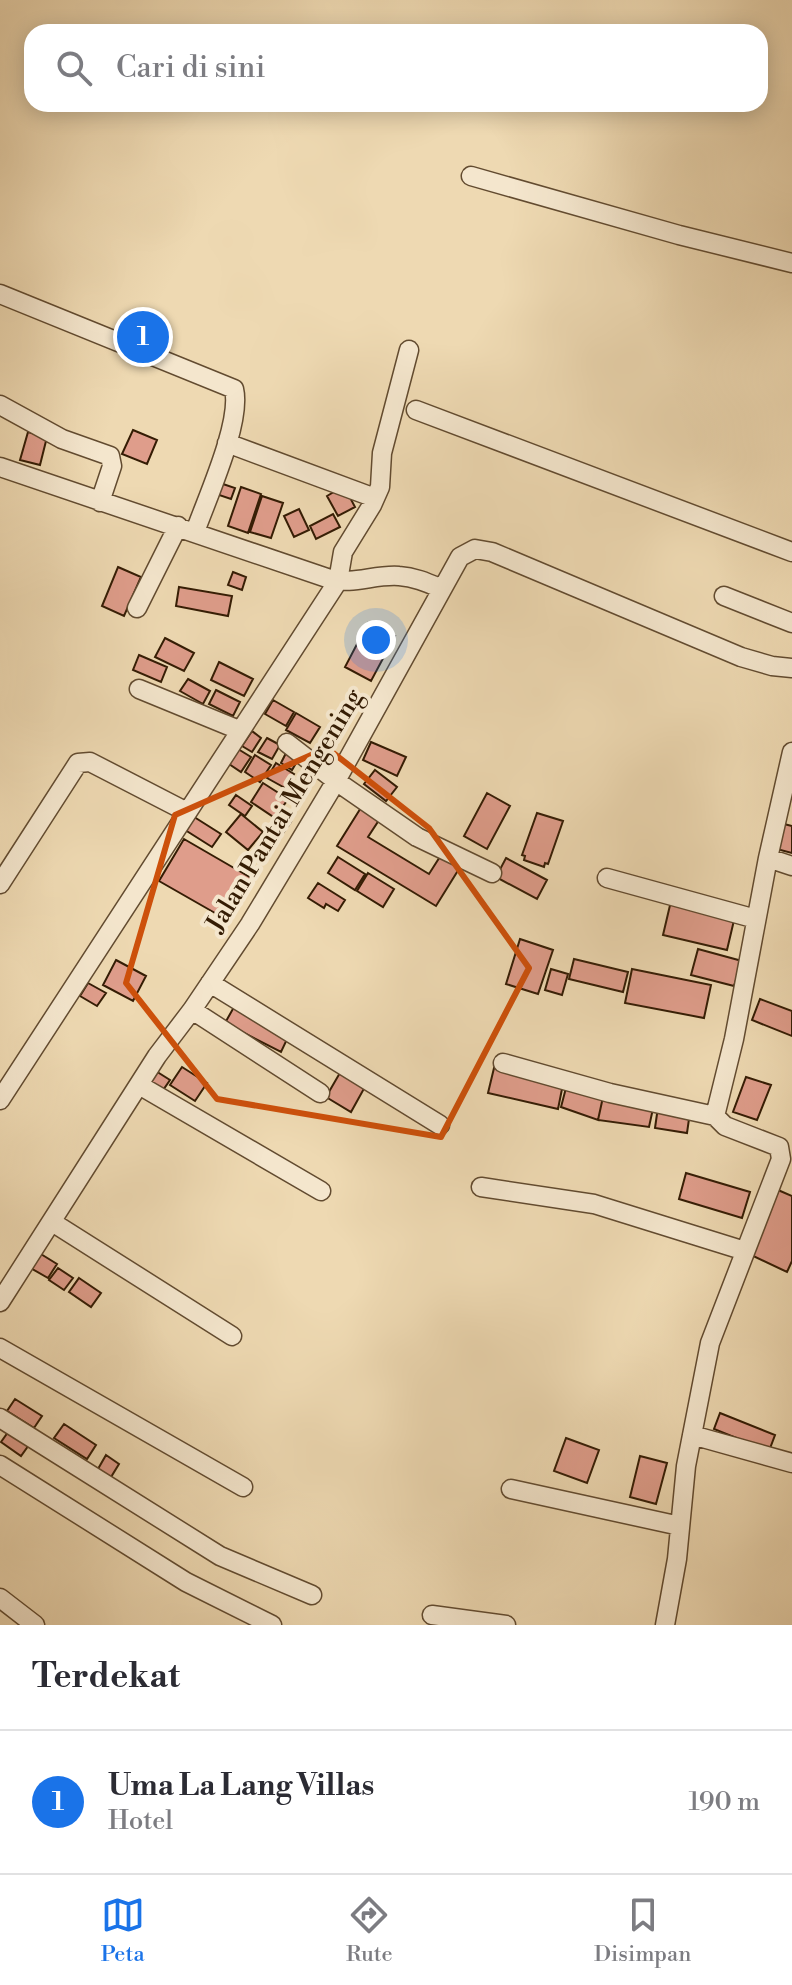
<!DOCTYPE html>
<html lang="id">
<style>
:root{--surface:#fff;--page:#f2f2f3;--text:#2b2b33;--muted:#7c7c81;--line:#e1e1e2;--accent:#1a73e8}
body{margin:0;font-family:"Libre Bodoni",serif;background:var(--page);color:var(--text)}
.you{position:absolute;left:376px;top:640px;width:28px;height:28px;margin:-20px;border:6px solid #fff;border-radius:50%;background:#1a73e8;box-shadow:0 0 0 12px #1a73e833}
.badge{display:grid;place-items:center;width:52px;height:52px;border-radius:50%;background:var(--accent);color:#fff;font-size:26px;font-weight:700}
.pin{position:absolute;translate:-50% -50%;border:4px solid #fff;box-shadow:0 2px 8px #0006}
.list{margin:0;padding:0;list-style:none}
h2{display:flex;justify-content:space-between;align-items:center;height:104px;margin:0;padding:0 32px;font-size:34px}
h2 small{font-size:26px;font-weight:400;color:var(--muted)}
.list li{display:grid;grid-template-columns:52px 1fr auto;gap:24px;align-items:center;box-sizing:border-box;height:144px;padding:0 32px;border-top:2px solid var(--line)}
.list b{display:block;font-size:30px;white-space:nowrap}
.list p{margin:0;font-size:26px;white-space:nowrap;color:var(--muted)}
.list em{font-size:26px;font-style:normal;color:var(--muted)}
.icon{flex:none;width:44px;height:44px;fill:none;stroke:currentColor;stroke-width:2;stroke-linecap:round;stroke-linejoin:round}
.map{position:relative;flex:none;width:792px;height:1625px;overflow:hidden}
.search{position:absolute;background:var(--surface);box-shadow:0 4px 20px #0003;left:24px;right:24px;top:24px;height:88px;display:flex;align-items:center;gap:20px;box-sizing:border-box;padding:0 28px;border-radius:24px;color:var(--muted);font-size:30px}
.sheet{height:248px;background:var(--surface)}
nav{display:flex;justify-content:space-around;align-items:center;box-sizing:border-box;height:112px;border-top:2px solid var(--line);background:var(--surface);font-size:22px;color:var(--muted)}
nav a{display:grid;justify-items:center;gap:4px}
nav .on{color:var(--accent)}
.map>svg:first-child{display:block}
.building{fill:#df9d8b;stroke:#341c04;stroke-width:2}
.lines{fill:none;stroke-linecap:round;stroke-linejoin:round}
.minor-casing{stroke:#624b30;stroke-width:21}
.minor{stroke:#f4e6cd;stroke-width:18}
.marked{fill:none;stroke:#cd500b;stroke-width:6;stroke-linejoin:round}
.labels{text-anchor:middle;stroke-width:8;stroke-linejoin:round;paint-order:stroke}
.street-label{font-size:26px;fill:#341c04;stroke:#f4e6cd}
</style>
<div class="map">
<svg width="792" height="1625" viewBox="0 0 792 1625">
<rect width="100%" height="100%" fill="#eed9b2"/>
<filter id="stains"><feTurbulence type="fractalNoise" baseFrequency=".0025" numOctaves="4"/><feColorMatrix values="0 0 0 0 .2 0 0 0 0 .09 0 0 0 0 .02 0 0 0 .5 -.17"/></filter>
<radialGradient id="worn" r=".72"><stop offset=".6" stop-color="#630" stop-opacity="0"/><stop offset="1" stop-color="#630" stop-opacity=".3"/></radialGradient>
<path class="building" d="M133,430L157,440L147,464L122,454Z
M28,432L47,437L40,465L20,460Z
M220,483L235,488L231,499L216,494Z
M344,486L355,507L338,516L327,496Z
M241,487L261,494L248,533L228,526Z
M262,496L283,503L271,538L250,532Z
M299,509L309,530L294,537L284,516Z
M333,514L340,527L316,539L310,526Z
M118,567L141,577L124,616L102,606Z
M233,572L246,577L242,590L228,585Z
M179,587L232,596L228,616L176,606Z
M368,623L395,636L371,681L345,667Z
M165,638L194,653L184,671L155,657Z
M139,655L167,667L161,682L133,670Z
M219,662L253,679L244,696L211,680Z
M188,679L210,691L203,704L180,691Z
M216,690L240,702L233,716L209,704Z
M273,700L294,712L286,726L265,714Z
M296,713L320,727L310,743L286,730Z
M252,731L261,738L252,752L242,746Z
M267,738L280,745L272,759L258,752Z
M371,742L406,757L397,776L363,760Z
M238,749L251,757L241,772L229,764Z
M287,751L299,758L292,770L281,763Z
M255,755L271,765L260,782L245,772Z
M276,763L294,774L285,788L267,778Z
M375,770L397,787L386,801L364,784Z
M263,783L288,799L275,818L251,802Z
M487,793L510,806L487,849L464,836Z
M236,795L252,806L245,816L229,805Z
M362,806L381,817L368,837L429,874L443,852L462,864L436,906L337,846Z
M280,813L291,822L281,836L270,828Z
M537,813L563,821L548,864L545,863L544,867L524,860L525,856L522,855Z
M241,814L263,832L248,850L226,832Z
M191,815L221,834L212,847L182,828Z
M780,823L792,826V853L773,848Z
M184,839L253,879L229,921L159,881Z
M338,857L365,874L355,890L328,873Z
M506,858L547,880L537,899L496,877Z
M368,873L394,889L383,907L357,891Z
M318,883L345,900L338,911L326,904L324,908L308,898Z
M671,901L735,916L727,950L663,935Z
M520,939L553,950L538,994L506,984Z
M698,949L742,961L734,986L691,975Z
M574,959L628,972L623,992L569,979Z
M116,960L146,976L133,1001L103,985Z
M551,969L568,974L562,995L545,990Z
M632,969L711,985L704,1018L625,1003Z
M88,983L106,993L97,1006L80,996Z
M760,999L792,1011V1036L752,1020Z
M234,1007L289,1035L281,1052L225,1023Z
M182,1067L207,1083L195,1101L170,1085Z
M151,1068L170,1080L161,1093L143,1080Z
M494,1068L563,1084L558,1109L488,1093Z
M341,1071L366,1085L351,1112L326,1097Z
M746,1077L771,1085L757,1120L733,1112Z
M567,1084L603,1097L598,1120L561,1107Z
M603,1097L654,1104L649,1127L598,1120Z
M658,1107L690,1112L687,1133L655,1128Z
M686,1173L750,1192L742,1218L679,1199Z
M778,1190L792,1196V1261L787,1272L749,1254Z
M36,1251L57,1264L48,1278L27,1266Z
M58,1268L73,1278L64,1290L49,1280Z
M79,1278L101,1293L91,1307L69,1292Z
M15,1399L42,1416L34,1428L7,1411Z
M720,1413L775,1435L769,1451L714,1429Z
M64,1424L96,1445L87,1459L54,1438Z
M11,1428L31,1442L21,1456L1,1442Z
M566,1438L599,1450L587,1483L554,1471Z
M106,1455L119,1464L111,1477L98,1469Z
M640,1456L667,1463L656,1504L630,1497Z"/>
<g class="lines">
<defs>
<path id="minor" d="M471,176L679,235L792,263
M0,294L234,389C242,422 207,498 195,532
M0,405L62,439L110,456L112,466L100,502
M416,410L792,552
M227,443L375,498
M0,467L330,579C352,585 376,574 399,576C415,577 428,583 442,589
M724,596L792,623
M137,608L178,526
M139,689L239,730
M287,743L336,781L417,837L492,873
M768,858L792,866
M607,878L756,919
M0,884L78,763L90,762L187,812
M210,983L440,1125
M192,1010L320,1093
M503,1063L610,1093L715,1116
M139,1085L321,1191
M0,1100L338,581L343,552L372,505L380,487L382,453L409,350
M481,1187L594,1204L745,1251
M52,1222L232,1336
M0,1302L157,1056L192,1010L250,924L336,781L460,557L475,549L492,552L741,657L772,666L792,668
M0,1348L243,1487
M0,1418L220,1556L312,1595
M692,1435L792,1463
M0,1465L186,1582L272,1625
M511,1489L680,1526
M0,1598L35,1625
M432,1615L506,1625
M665,1625L677,1559L686,1466L710,1343L781,1159L779,1147L725,1126L715,1116L734,1039L768,858L792,752"/>
</defs>
<use href="#minor" class="minor-casing"/>
<use href="#minor" class="minor"/>
</g>
<path class="marked" d="M327,748L429,828L529,968L441,1137L217,1099L126,983L175,815Z"/>
<g class="labels">
<g class="street-label">
<text transform="translate(284 810) rotate(-59)" y="9">Jalan Pantai Mengening</text>
</g>
</g>
<rect width="100%" height="100%" filter="url(#stains)"/>
<rect width="100%" height="100%" fill="url(#worn)"/>
</svg>
<div class="you"></div>
<div class="pin badge" style="left:143px;top:337px">1</div>
<div class="search"><svg class="icon" aria-label="search" viewBox="0 0 24 24"><circle cx="10" cy="10" r="6"/><path d="M15 15l6 6"/></svg>Cari di sini</div>
</div>
<section class="sheet">
<h2>Terdekat<small></small></h2>
<ul class="list">
<li><span class="badge">1</span><div><b>Uma La Lang Villas</b><p>Hotel</p></div><em>190 m</em></li>
</ul>
</section>
<nav>
<a class="on"><svg class="icon" aria-label="map" viewBox="0 0 24 24"><path d="M3 6l6-2 6 2 6-2v14l-6 2-6-2-6 2zM9 4v14M15 6v14"/></svg>Peta</a>
<a><svg class="icon" aria-label="directions" viewBox="0 0 24 24"><path d="M12 3l9 9-9 9-9-9zM9 14v-3h6M13 9l2 2-2 2"/></svg>Rute</a>
<a><svg class="icon" aria-label="saved" viewBox="0 0 24 24"><path d="M7 4h10v16l-5-4-5 4z"/></svg>Disimpan</a>
</nav>
